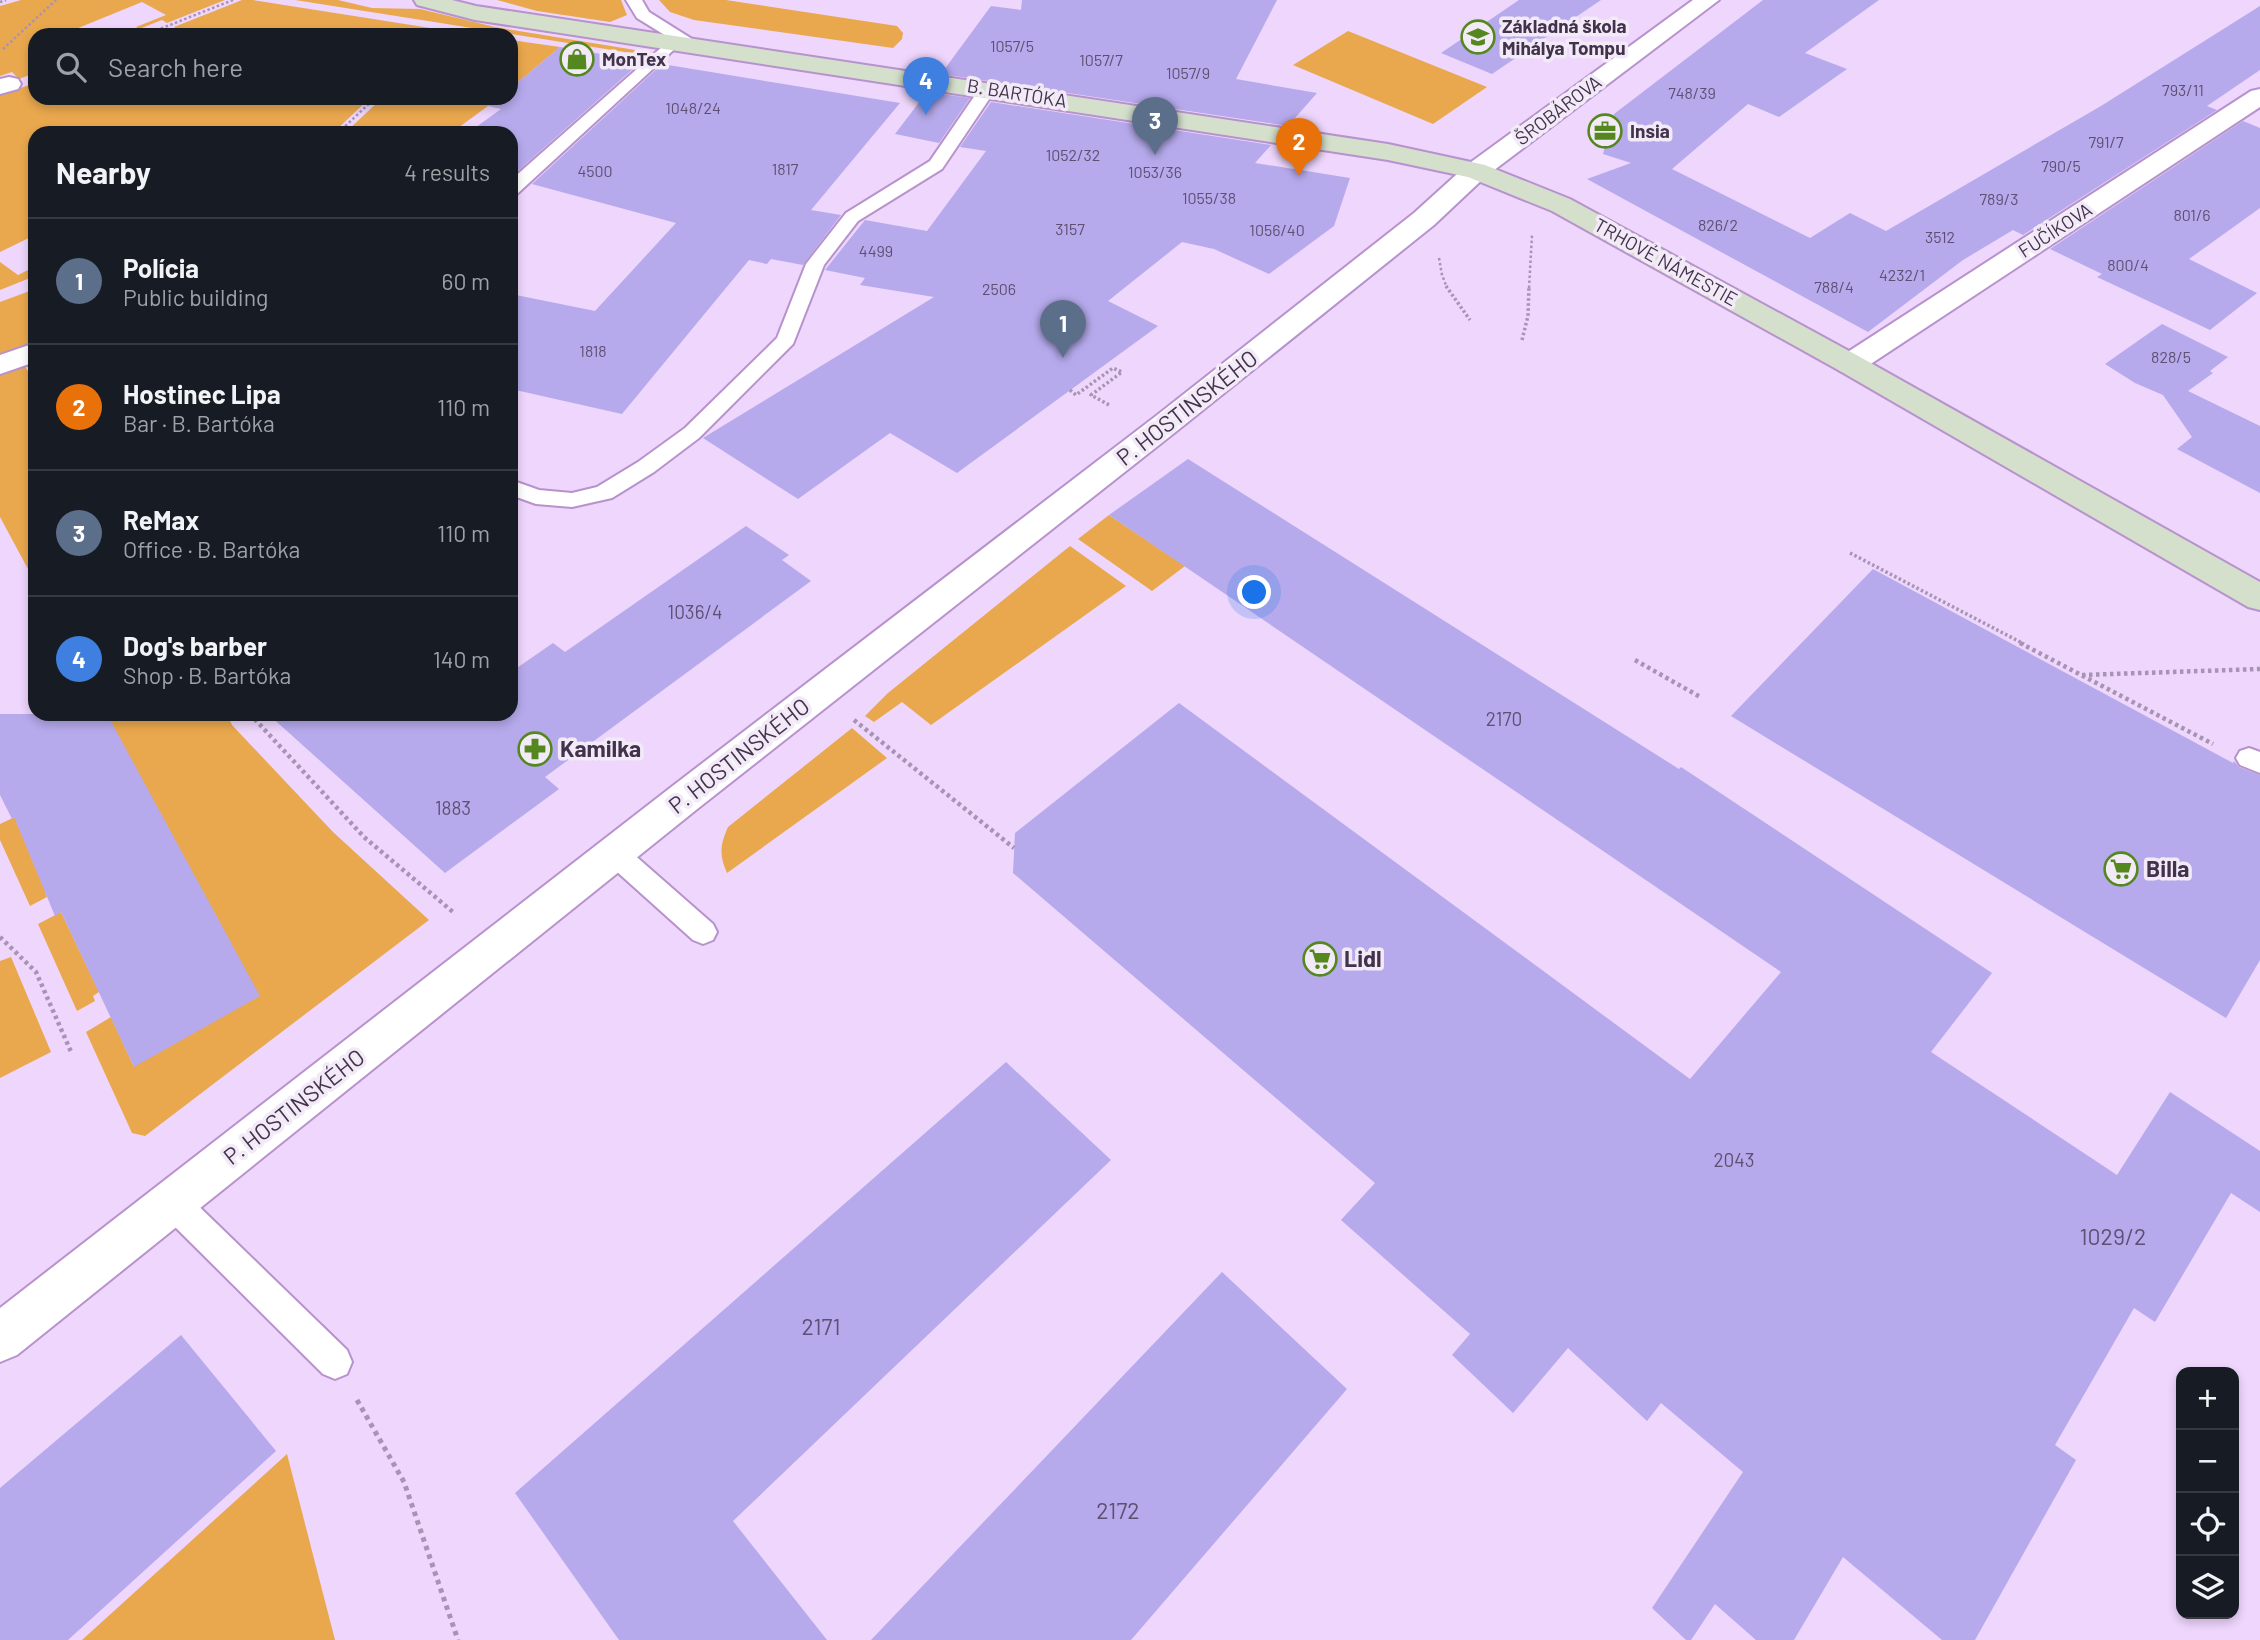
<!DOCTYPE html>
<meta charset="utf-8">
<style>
:root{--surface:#171b24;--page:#20242c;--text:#f1f3f6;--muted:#9ea1a6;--line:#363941;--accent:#54871e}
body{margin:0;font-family:Barlow,sans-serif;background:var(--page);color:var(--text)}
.controls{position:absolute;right:21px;bottom:21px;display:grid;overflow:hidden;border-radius:14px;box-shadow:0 4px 10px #0003}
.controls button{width:63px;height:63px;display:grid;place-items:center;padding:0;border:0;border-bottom:2px solid var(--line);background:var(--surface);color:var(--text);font:35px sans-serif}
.you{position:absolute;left:1255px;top:593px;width:24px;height:24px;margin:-18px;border:5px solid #fff;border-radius:50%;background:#1a73e8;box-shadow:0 0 0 10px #1a73e833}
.badge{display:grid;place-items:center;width:46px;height:46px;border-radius:50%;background:var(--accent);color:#fff;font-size:23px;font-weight:700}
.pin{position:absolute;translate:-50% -58px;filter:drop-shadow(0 2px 4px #0008)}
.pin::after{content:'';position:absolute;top:37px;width:24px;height:21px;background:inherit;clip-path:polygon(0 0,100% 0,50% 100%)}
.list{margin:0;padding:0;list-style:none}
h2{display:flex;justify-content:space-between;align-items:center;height:91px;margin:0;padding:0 28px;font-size:30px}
h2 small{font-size:23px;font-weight:400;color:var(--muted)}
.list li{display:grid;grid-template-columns:46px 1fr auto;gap:21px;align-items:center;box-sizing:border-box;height:126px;padding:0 28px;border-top:2px solid var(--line)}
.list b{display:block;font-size:26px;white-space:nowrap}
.list p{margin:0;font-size:23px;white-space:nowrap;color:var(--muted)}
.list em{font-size:23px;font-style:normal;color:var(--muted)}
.icon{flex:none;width:38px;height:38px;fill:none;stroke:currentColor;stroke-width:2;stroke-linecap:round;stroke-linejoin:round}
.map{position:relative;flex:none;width:2260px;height:1640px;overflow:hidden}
.search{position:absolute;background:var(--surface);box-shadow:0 4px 10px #0003;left:28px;top:28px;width:490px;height:77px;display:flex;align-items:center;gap:18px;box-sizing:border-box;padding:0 24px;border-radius:21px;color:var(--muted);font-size:26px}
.panel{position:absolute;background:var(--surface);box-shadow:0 4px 10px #0003;left:28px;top:126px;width:490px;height:595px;border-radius:21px}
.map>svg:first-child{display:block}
.green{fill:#e9a84e}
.building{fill:#b6aaec}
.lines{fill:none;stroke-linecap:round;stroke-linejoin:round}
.service-casing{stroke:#b792cd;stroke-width:4}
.minor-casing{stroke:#b792cd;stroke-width:4}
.tertiary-casing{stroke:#b792cd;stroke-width:4}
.secondary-casing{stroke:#b792cd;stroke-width:4}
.path-far3{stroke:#a793b3;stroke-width:2.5;stroke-dasharray:2.5 2.5;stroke-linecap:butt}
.path-far2{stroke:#a793b3;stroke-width:3.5;stroke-dasharray:2.5 2.5;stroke-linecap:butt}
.path-far1{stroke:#a793b3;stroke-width:4.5;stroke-dasharray:3.5 3.5;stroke-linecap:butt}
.path{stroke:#a793b3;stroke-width:5;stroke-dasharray:4.5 4.5;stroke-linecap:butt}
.service{fill:#fff;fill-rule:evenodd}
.minor{fill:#fff;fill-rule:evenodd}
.tertiary{fill:#fff;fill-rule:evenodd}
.secondary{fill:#d4dfcc;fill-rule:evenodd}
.labels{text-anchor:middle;stroke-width:7;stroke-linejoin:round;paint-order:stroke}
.far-number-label{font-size:16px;fill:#5f5073}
.far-poi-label{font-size:19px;font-weight:bold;fill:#42324b;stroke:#f2eaf7;text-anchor:start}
.far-street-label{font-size:19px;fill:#42324b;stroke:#f2eaf7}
.number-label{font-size:19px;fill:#5f5073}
.street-label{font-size:23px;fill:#42324b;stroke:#f2eaf7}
.poi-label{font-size:23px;font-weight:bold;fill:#42324b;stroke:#f2eaf7;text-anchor:start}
.near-number-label{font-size:23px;fill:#5f5073}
</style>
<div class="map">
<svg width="2260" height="1640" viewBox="0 0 2260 1640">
<rect width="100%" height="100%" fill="#eed6fc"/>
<path class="green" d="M21,0H225L167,23L162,20L139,29L136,27L166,15L142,2L61,35H35V73L19,79L12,72L0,76V6Z
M242,0H253L443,30L438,35H203L190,28L166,35L178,30L174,27Z
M295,0H338L372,8L420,9L495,27L666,55L663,58Z
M497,0H621L627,15L610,22L537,11Z
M659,0H726L897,26L903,33L902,39L893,48L694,20L670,12Z
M1348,31L1487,87L1433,124L1293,65Z
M511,40L560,47L511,88Z
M35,83V98H370L333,133H35V235L0,252V95Z
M382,98H499L451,133H345Z
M0,262L18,275L30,269L35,276L0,290Z
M35,289V343L0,356V302Z
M24,365L35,382V582L0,517V375Z
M1109,515L1185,566L1152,591L1078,539Z
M1070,546L1126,586L931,725L902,702L874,722L865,716L888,693Z
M107,714H227L232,725L333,832L429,920L145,1136L132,1133L86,1032L111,1017L134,1067Z
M852,728L887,758L727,873C719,855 720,845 728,827Z
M17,816L51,889L45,892L47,897L30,906L0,840V824Z
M61,912L99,992L93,996L95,1001L77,1011L38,924Z
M11,957L51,1052L0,1078V961Z
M287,1454L335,1640H82Z"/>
<path class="building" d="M1022,0H1277L1236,79L1317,93L1288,126L941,74L991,6L1021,10Z
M1519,0H1601L1492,74L1441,53Z
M1763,0H1879L1805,53L1847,69L1779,117L1748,104L1672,169L1810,238L1850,213L1886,231L2101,106L2260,6V70L2207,106L2217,110L2023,235L2013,230L1963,260L1868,332L1587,179L1631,163L1603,154L1614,114Z
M560,47L642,61L511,177V133H468L501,109L488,106L499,98H511V88Z
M662,64L900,103L811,210L841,215L803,265L771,259L767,264L749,260L622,414L511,389V294L595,311L676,223L532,184Z
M927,92L970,98L939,143L895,134Z
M991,102L1271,145L1255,163L1350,178L1334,226L1269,274L1214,249L1182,242L1108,301L1158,326L957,473L890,433L798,499L703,438L934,297L860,285L865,278L825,270L865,220L927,231L986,151L960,147Z
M2243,121L2260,128V208L2189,259L2257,293L2210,330L2097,277L2102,274L2050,249Z
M2162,324L2228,357L2210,371L2213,373L2188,391L2260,426V493L2177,449L2192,437L2163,395L2135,383L2105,364Z
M1188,459L1679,769L1681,767L1992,973L1931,1052L2117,1175L2170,1092L2260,1151V1212L2231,1193L2155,1322L2134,1308L2055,1445L2076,1460L1975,1640H1942L1843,1557L1794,1640H1756L1715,1604L1691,1640H1686L1652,1608L1743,1472L1661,1403L1647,1421L1568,1348L1513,1413L1452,1355L1470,1334L1341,1220L1375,1183L1013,873L1015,833L1179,703L1690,1079L1781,972L1109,515Z
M746,526L789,555L782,560L811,581L545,777L559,789L445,873L268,714H511V672L553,643L565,652Z
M1873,569L2233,763L2234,761L2239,767L2260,775V960L2226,1018L1731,716Z
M0,714H107L260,996L134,1067L61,912L55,916L14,817L12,819L0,795Z
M1006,1062L1111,1160L733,1521L827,1640H619L515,1493Z
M1222,1272L1347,1389L1131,1640H871Z
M181,1335L276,1451L68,1640H0V1488Z"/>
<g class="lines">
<defs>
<path id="service" d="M626,0H642L649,12L700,44L692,49L680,44L517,194L511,195V180L671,39L637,18Z
M988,84L996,89L942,169L858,221L824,265L793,344L699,438L654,472L612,498L572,507L536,504L511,495V480L539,490L572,493L597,487L638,462L685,428L777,338L806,264L846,213L930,161L982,85Z
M2249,748L2260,752V773L2240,765L2236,758L2240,751Z
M614,842L623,845L713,924L717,932L713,940L703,944L693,940L605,861L601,853L605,845Z
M173,1188L184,1192L347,1350L352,1362L347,1374L335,1379L323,1374L162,1214L157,1203L162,1192Z"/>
<path id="minor" d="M9,77L18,79L21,84L18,89L0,94V79Z
M2260,89V107L1860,371L1850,373L1840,371L1835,364L1840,357L2251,91Z
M35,343V362L0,374V355Z"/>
<path id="tertiary" d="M1693,0H1719L1485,177L1434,225L1178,430L696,810L17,1355L0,1362V1308L670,788L1156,416L1414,213L1467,165Z"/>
<path id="secondary" d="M414,0H452L476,6L1388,144L1485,165L1570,199L1860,357L2260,582V610L2248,607L1840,371L1552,211L1468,177L1388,160L475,20L417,5Z"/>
</defs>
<use href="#service" class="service-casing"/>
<use href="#minor" class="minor-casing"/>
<use href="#tertiary" class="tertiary-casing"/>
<use href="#secondary" class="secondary-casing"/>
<path class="path-far3" d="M0,2L6,0
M147,34L233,0
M3,49L56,0
M338,133L375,98
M1439,258L1442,275L1447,288
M1529,288L1532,235"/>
<path class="path-far2" d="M1446,286L1470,320
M1522,340L1528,316L1529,286
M1070,390L1076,395L1113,368L1122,372L1091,395L1111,406
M1850,553L2024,644"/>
<path class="path-far1" d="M2020,643L2213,744
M1635,660L1702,698
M2082,675L2260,669
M250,714L364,837L453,912
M854,720L1014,848
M0,937L36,972L72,1054"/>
<path class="path" d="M357,1400L404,1482L458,1640"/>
<use href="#service" class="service"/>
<use href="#minor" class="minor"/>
<use href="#tertiary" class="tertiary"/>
<use href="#secondary" class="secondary"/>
</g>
<defs>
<symbol id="school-ring" viewBox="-11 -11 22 22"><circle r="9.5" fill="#f2eaf7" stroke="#54871e" stroke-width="1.5"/><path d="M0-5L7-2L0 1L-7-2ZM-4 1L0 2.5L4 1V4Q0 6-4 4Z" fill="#54871e"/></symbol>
<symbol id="shop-ring" viewBox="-11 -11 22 22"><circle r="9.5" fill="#f2eaf7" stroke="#54871e" stroke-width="1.5"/><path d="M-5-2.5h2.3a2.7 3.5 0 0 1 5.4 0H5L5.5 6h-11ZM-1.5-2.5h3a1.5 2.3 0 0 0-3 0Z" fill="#54871e"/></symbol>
<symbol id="office-ring" viewBox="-11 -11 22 22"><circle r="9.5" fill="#f2eaf7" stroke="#54871e" stroke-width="1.5"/><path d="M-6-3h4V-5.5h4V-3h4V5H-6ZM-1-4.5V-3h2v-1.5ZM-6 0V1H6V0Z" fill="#54871e"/></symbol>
<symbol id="pharmacy-ring" viewBox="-11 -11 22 22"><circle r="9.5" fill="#f2eaf7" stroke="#54871e" stroke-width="1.5"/><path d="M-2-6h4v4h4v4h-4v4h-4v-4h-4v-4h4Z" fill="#54871e"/></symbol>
<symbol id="supermarket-ring" viewBox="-11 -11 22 22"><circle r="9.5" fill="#f2eaf7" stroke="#54871e" stroke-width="1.5"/><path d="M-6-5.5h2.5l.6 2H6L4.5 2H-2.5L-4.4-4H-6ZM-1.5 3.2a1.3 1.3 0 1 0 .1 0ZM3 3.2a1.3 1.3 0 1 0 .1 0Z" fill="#54871e"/></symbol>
</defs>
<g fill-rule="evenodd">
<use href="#school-ring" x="1459" y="18" width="38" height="38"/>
<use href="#shop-ring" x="558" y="40" width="38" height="38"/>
<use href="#office-ring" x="1586" y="112" width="38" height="38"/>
<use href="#pharmacy-ring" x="516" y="730" width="38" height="38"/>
<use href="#supermarket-ring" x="2102" y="850" width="38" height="38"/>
<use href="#supermarket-ring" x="1301" y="940" width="38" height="38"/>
</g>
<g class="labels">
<g class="far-number-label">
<text x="1012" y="52">1057/5</text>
<text x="1101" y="66">1057/7</text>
<text x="1188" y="79">1057/9</text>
<text x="2183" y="96">793/11</text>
<text x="1692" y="99">748/39</text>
<text x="693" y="114">1048/24</text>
<text x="2106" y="148">791/7</text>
<text x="1073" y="161">1052/32</text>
<text x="2061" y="172">790/5</text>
<text x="785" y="175">1817</text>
<text x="595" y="177">4500</text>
<text x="1155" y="178">1053/36</text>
<text x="1209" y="204">1055/38</text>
<text x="1999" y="205">789/3</text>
<text x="2192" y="221">801/6</text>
<text x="1718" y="231">826/2</text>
<text x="1070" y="235">3157</text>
<text x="1277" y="236">1056/40</text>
<text x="1940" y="243">3512</text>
<text x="876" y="257">4499</text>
<text x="2128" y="271">800/4</text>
<text x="1902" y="281">4232/1</text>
<text x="1834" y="293">788/4</text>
<text x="999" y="295">2506</text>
<text x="593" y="357">1818</text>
<text x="2171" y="363">828/5</text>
</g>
<g class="far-poi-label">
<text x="1502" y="33">Základná škola<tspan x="1502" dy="22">Mihálya Tompu</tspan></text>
<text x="602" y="66">MonTex</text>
<text x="1630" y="138">Insia</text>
</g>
<g class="far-street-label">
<text transform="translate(1017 93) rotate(9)" y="7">B. BARTÓKA</text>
<text transform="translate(1558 110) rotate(-37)" y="7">ŠROBÁROVA</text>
<text transform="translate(2055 230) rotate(-33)" y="7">FUČÍKOVA</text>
<text transform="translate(1666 262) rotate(29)" y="7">TRHOVÉ NÁMESTIE</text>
</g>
<g class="number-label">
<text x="695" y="619">1036/4</text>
<text x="1504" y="726">2170</text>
<text x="453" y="815">1883</text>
<text x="1734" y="1167">2043</text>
</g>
<g class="street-label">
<text transform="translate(1187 408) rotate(-38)" y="8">P. HOSTINSKÉHO</text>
<text transform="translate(739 756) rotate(-38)" y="8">P. HOSTINSKÉHO</text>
<text transform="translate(294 1107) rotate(-38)" y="8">P. HOSTINSKÉHO</text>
</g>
<g class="poi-label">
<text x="560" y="757">Kamilka</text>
<text x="2146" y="877">Billa</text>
<text x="1344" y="967">Lidl</text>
</g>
<g class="near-number-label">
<text x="2113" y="1245">1029/2</text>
<text x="821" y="1335">2171</text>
<text x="1118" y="1519">2172</text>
</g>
</g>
</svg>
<div class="controls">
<button>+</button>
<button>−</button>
<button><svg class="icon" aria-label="locate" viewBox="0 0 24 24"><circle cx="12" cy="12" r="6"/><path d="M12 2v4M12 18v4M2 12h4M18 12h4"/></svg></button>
<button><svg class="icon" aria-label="layers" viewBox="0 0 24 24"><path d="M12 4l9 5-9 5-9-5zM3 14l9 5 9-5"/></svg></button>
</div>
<div class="you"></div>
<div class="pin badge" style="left:1063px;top:358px;background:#5c6f8a">1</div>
<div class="pin badge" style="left:1299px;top:176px;background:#e8710a">2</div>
<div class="pin badge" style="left:1155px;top:155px;background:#5c6f8a">3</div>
<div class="pin badge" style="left:926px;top:115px;background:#3f7fe0">4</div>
<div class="search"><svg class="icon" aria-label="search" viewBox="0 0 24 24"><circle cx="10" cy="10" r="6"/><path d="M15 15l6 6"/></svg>Search here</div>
<section class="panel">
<h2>Nearby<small>4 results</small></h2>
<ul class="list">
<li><span class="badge" style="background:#5c6f8a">1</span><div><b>Polícia</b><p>Public building</p></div><em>60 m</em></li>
<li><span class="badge" style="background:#e8710a">2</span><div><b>Hostinec Lipa</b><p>Bar · B. Bartóka</p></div><em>110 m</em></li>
<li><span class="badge" style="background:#5c6f8a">3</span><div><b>ReMax</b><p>Office · B. Bartóka</p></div><em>110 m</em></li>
<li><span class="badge" style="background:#3f7fe0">4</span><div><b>Dog's barber</b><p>Shop · B. Bartóka</p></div><em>140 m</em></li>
</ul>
</section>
</div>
